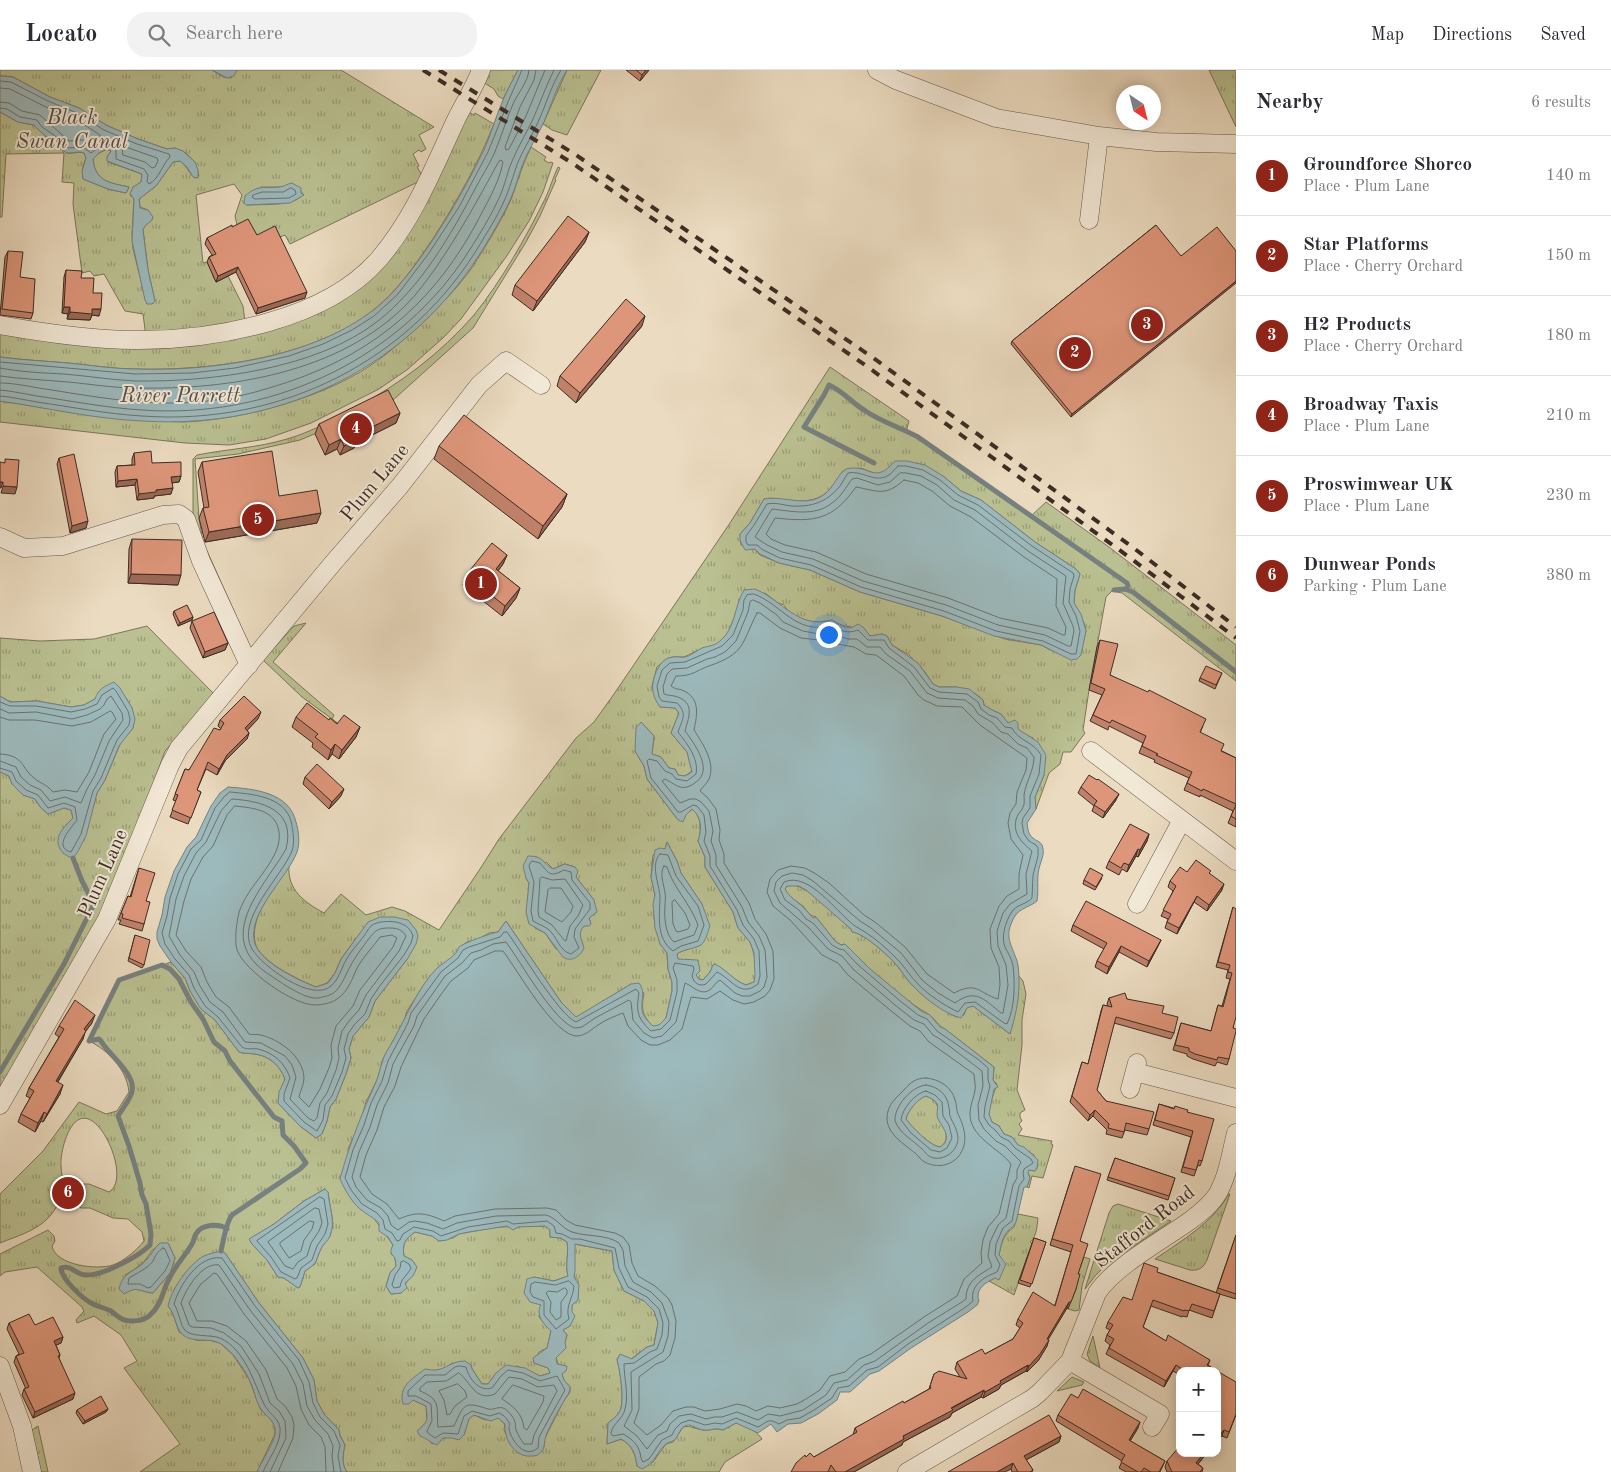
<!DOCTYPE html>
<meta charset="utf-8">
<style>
:root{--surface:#fff;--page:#f2f2f3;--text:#2b2b33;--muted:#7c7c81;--line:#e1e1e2;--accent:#8f2418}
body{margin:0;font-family:"Old Standard TT",serif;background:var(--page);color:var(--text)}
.controls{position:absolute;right:15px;bottom:15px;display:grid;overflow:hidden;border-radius:10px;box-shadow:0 2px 12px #0003}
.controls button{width:45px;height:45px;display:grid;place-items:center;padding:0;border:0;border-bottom:1px solid var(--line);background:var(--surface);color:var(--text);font:25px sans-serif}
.compass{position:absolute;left:1116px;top:15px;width:45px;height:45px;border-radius:50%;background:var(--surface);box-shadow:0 2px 12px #0003;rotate:145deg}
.you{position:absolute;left:828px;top:564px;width:18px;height:18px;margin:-12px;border:4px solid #fff;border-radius:50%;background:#1a73e8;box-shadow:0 0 0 8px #1a73e833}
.badge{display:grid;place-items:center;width:32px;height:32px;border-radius:50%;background:var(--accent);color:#fff;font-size:16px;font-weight:700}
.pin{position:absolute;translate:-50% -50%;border:2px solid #fff;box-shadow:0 1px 5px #0006}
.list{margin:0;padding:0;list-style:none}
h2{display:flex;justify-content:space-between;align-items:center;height:65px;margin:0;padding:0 20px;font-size:21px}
h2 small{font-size:16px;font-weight:400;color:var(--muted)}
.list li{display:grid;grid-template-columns:32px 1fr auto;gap:15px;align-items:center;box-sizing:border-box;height:80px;padding:0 20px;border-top:1px solid var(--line)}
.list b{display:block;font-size:19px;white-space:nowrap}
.list p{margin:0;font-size:16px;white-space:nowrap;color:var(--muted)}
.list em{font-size:16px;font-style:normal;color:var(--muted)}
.icon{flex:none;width:28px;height:28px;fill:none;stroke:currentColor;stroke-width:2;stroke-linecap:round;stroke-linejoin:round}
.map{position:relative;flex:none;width:1236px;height:1402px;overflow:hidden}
header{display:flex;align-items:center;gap:30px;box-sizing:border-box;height:70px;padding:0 25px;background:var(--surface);border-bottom:1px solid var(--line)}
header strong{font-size:24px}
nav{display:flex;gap:28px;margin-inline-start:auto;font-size:18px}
.search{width:350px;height:45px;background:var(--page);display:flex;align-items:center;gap:12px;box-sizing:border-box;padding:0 18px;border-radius:20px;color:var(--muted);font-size:19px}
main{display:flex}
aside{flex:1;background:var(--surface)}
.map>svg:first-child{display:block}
.grass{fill:url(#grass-tufts);stroke:#7c765b;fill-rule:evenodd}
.water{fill:#9cb9bc;stroke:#768180;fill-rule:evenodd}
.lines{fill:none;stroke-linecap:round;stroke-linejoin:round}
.shore{stroke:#6c7270;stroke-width:1}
.stream{stroke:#768180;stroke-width:5}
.street-casing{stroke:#68584c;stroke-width:19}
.street{stroke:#f2e8d6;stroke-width:18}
.rail{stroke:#3d2c25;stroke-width:4;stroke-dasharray:9 9;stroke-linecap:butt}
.wall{fill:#bf8169;stroke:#3d2c25}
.shaded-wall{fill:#9b6955;stroke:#3d2c25}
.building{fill:#de967a;stroke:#3d2c25}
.labels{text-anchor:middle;stroke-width:4;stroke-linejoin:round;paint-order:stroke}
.street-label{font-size:20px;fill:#3d2c25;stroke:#f2e8d6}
.water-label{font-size:21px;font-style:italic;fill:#554f4b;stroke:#f2e8d6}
</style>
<header>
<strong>Locato</strong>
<div class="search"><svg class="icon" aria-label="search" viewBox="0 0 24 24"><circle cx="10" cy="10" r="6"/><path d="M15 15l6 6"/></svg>Search here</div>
<nav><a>Map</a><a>Directions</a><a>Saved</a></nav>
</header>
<main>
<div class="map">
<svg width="1236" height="1402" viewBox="0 0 1236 1402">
<defs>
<pattern id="grass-tufts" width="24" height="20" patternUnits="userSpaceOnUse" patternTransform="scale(1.25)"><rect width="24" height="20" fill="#bac091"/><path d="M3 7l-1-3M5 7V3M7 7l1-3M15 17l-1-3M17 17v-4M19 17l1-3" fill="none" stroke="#989c76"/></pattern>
</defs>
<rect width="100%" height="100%" fill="#ebdbc0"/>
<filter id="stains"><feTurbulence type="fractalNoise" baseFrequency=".004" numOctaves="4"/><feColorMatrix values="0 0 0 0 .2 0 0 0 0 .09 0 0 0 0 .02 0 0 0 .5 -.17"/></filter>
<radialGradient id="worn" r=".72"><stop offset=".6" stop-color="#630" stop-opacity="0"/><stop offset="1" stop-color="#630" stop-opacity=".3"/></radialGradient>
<path class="grass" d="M0,0H212L223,7L231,8L237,0H341L434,57L419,65L426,79L421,82L419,80L413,84L419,96L417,97L424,109L290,174L285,165L280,167L276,161L256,166L238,159L235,146L242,125L234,114L196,125L203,193L207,192L216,212L228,206L243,236L245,251L146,267L143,244L125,241L104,204L94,206L90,201L82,203L73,134L74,113L62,112L64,83L6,84L2,147H0V42L18,52L34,55C37,59 64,83 68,83C74,84 78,81 84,83L86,88L83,96V109L108,119L126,123L129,117C110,113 95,112 93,89L99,83L107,79L111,81L107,87L108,92L142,104L141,112L130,125L134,129L132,164L133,179L147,234L155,231L148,200L143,160L145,155L152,150L148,140L140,137L139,129L156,116L173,92L180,91C187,96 189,104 195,108L199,106L195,92L186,83L175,78L167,79L138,69L106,55L79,38L50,27L13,7L0,6ZM261,117H283L300,120L303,124C295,137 262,134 247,135Z
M487,0H518L503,29L498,26L494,19L483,12Z
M567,0H601L567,65L552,60L543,54Z
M1209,0H1236V57Z
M469,42L474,45L475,43L494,54C478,94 457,131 434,167C416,194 397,222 371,242C312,288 209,301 136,299C113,299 90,295 68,293C45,291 22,290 0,287V259L187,273L355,216Z
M531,77L546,87L544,90L549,93L551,92L553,93L543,122L529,151L506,187L461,249L444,267L408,299L379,319L311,353L266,369L229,375L185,373L0,352V331C48,338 94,346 142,349C156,350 170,352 184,352C237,350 305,332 351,307C376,294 397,276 417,257C438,238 457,219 473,196C486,176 503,148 512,127C518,110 523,93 531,77Z
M558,97L560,98L555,109L556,110L540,146L526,172L473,258L392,331L300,370L238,384L195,389L199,448L203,472L252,581L213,503L193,450V389L197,385C227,379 257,378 287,369C311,362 333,350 355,338C400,314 441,283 474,245C502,210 525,169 545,129C550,119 553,107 558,97Z
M830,297L909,351L906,362L918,367L1031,446L1046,432L1109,477L1236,575V611L1122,523L1112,521L1106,527L1089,620L1083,660L1085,663L1071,682H1063L1060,694L1049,703L1036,739L1035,727L1044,705L1033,668L1024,664L1008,653L1001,644L992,640L984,635L983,630L976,624L957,617H939L933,614L925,602L909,585L892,575L887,566L882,564L870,566L863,557C851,558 843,557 832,550L819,552L807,551L796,546L789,542L784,535L778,533L765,523L739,529L738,538L728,563L719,573L710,577L703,578L684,587H674L668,588L657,597L652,616L660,637L675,638L679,643L671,663L687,682L692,701L685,706L678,705L675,699L669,698L661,687L652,684L654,666L641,652L635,681L644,696L647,709L678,750L693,739C701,748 702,759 698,771L705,787V797L733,842L738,858L750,872L754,883L756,906L754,912L746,915C734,911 727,900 715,895H713L710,902L703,910L699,909L686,891L678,889L677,884L682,881L701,875L702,834L681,803L677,791L667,772L665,779L653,785L651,807L655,825L654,848L660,874L667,883L668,899L672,912V921L666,948L659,955L653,957C642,944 641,940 644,923L631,914L576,948L561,932L506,851L498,862L489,863L477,870L467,872L460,877L455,885L437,899L426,912L407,941L404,951L383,989L377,1010L366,1032L360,1053L348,1079L353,1131L359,1138L373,1147L393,1175L391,1184L395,1188L396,1196L390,1203L386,1216L391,1224L401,1223C405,1212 412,1207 416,1197L412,1190L404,1186C402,1174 405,1169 415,1162L432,1166L439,1171L453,1168L459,1164L469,1162L497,1157L546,1156L550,1160V1167L561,1168L567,1172C569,1183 565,1196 568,1206L554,1211L534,1207L541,1235L539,1247L551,1261L547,1278L539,1282L534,1293L548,1298L550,1303L540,1306L517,1296L496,1303L488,1314H482L472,1299L471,1295L452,1293L444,1300L432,1301L413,1330L426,1336L427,1351L425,1356L422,1357L432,1374L443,1368L464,1365L469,1348L474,1345L485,1350L498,1348L505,1354L504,1360L512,1376L544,1377V1370L563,1332L570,1322V1317L564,1310L556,1288L565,1272L567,1265L563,1260L570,1256L572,1235L578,1230V1210L574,1207V1174L612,1181L614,1200L624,1221L644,1231L654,1241L658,1253L654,1275L647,1277L631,1289L620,1285L617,1289C620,1300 624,1327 621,1338C619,1345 613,1349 608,1353L607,1374L621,1369C633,1376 635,1383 637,1396L653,1392L666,1374L673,1372L676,1368L683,1357C691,1355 695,1359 703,1360C711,1361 714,1357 723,1360L736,1353C745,1355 757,1361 762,1369L725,1392L719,1402H347C341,1394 343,1384 345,1375L340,1365L339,1360L324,1344L317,1331L314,1310L303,1288L259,1233L225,1183L221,1181L168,1236L172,1241L179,1262L196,1270H209L220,1273L233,1285L249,1309L261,1340L270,1348L275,1356V1364L257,1402H140L180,1374L124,1298L137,1291L121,1265L94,1246L77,1253L76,1250L84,1241L82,1237L37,1197L5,1202L0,1206V1184L48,1160L54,1166L55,1171L52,1176C56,1196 98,1200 113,1195C124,1191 137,1180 144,1171L142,1162L128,1149L113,1148L90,1138H81L76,1134L74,1125L81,1114H89L109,1122C131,1110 102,1040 80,1049C67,1054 60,1084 61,1096C61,1104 64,1111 63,1119C61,1129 56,1139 50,1146C37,1161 17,1166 0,1173V1124L43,1081L79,1032L106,1044L117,1041L129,1022C127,1000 108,980 89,971L119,910L171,892L185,908L190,921L201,939L215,950L239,982C245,984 249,983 255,984C270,986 280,996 285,1009L278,1033L300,1056L316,1068L322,1064L327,1051L330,1037L336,1029L346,1004L351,988L349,979L353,966L369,947L375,931L408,888L360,863L341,889L335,903L327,913L316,917C299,910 258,891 255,872C253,863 256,849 260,841C268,825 280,810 289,795C287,820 304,832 324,843L341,824L366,845L392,837L405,841L439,860L480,799L499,769L576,668L594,652L614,624L728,456ZM861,398L876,404L886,401L943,406L961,421L981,430L1035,472L1076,499L1080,504L1075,520L1074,533L1084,553L1086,561L1083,573L1050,580L1041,575L1005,569L942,546L860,522L810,500L779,493L760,485L755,479L741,475L740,464L750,453L764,429C773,427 778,430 787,430C816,434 829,426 843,401ZM546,792L553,799L565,794L575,797L576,807L594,830L592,844L589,848L591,854L584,856L580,860L579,866L582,871L556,879L545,863L535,858L529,825V813L526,808V803ZM325,1119L328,1122L333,1154L330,1166L321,1178L315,1194L305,1201L300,1217L298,1218L284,1208L278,1207L267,1190L252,1174L250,1169L274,1154L304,1131ZM168,1173L175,1188L170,1203L153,1223C145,1223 140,1218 132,1219L125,1205C137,1198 146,1192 152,1180Z
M306,553L273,592L334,645L332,649L343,657L302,627L263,590L294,556Z
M147,556L215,625L165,681L116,816L0,1026V702L9,706L12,714L23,725L35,729L41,738L48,744L64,738L71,740L73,748L68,754L93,737L97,723L105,710L121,672L133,658L132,638L126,628L95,629L84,635L71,637L37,631L10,632L0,626V568L40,571L94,569Z
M793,815C811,818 837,846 851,859L852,862C863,863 884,882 893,891C901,899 906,910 915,918C927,930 942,938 956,947L964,945L967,937L973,936L1010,964L1018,926V905L1023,911L1026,924L1022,950V975L1017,1020L1025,1040L1020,1043V1047L1022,1051L1019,1054L1022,1059L1018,1065L1052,1071L1051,1074L1053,1075L1043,1108L1032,1106L1029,1118L1027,1117L1030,1108L1028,1103L1029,1100L1035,1101L1037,1098L1034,1085L1018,1075L1012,1067L1004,1064L999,1056L992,1052L989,1045V1037L997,1014L993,1010L994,997L945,959C938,956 935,948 928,944C898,926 869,900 845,874L841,875L835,871L816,847L810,845L803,836L789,826L785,819L787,816Z
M926,1026C930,1028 934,1029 936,1033C938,1036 938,1041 939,1045C942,1055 953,1069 940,1077C930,1076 912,1057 906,1049C908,1040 918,1028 926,1026Z
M1229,1124H1230L1207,1190C1203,1198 1199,1201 1190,1200L1155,1189C1183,1170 1212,1153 1229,1124Z
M1118,1134L1171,1151L1107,1194L1095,1206L1085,1219L1109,1143L1113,1136Z
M1018,1144L1038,1148C1037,1156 1037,1166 1030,1172L1032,1173L1014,1225L989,1211L995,1208L1002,1190L999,1185C1001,1173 1004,1164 1014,1157Z
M1084,1187L1090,1189L1082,1216L1079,1240L1075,1241L1068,1239L1078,1211L1076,1210Z
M1093,1266L1100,1298L1090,1291L1087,1284Z
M1072,1307L1084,1312L1082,1315L1057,1321Z
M38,1356L48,1402H41L32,1360Z"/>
<path class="water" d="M212,0H237L234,6L227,8Z
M518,0H567C557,16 551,35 544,52C537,67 528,80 522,96C518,106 516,117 511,128C504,144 495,159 486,174C413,296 283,360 142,351C95,349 47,338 0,331V287C22,290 45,291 68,293C90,295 113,299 135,299C218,302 337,285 395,220C430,180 461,127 484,80C491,64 496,46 503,30C507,20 513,10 518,0Z
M0,6L13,7L50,27L79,38L106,55L138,69L167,79L175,78L183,81L195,92L198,100V108L193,107L187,97L180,91L173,92L156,116L139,129L140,138L148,140L153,147C152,153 145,153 143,160L148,200L155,231L152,234H147L145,230L132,171L134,129L130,124L133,117L141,112L142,104L107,91V87L111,81L107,79L99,83L93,89C95,112 111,113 129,117L126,123L108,119L83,109L82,101L86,88L84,83C78,81 74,83 68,83C64,83 37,59 34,55L18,52L0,42Z
M292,113L301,118V123L304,125L290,133L246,135L244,133L245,126C258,114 265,119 280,117C285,116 287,114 292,113Z
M895,391H907L925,395L943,406L961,421L981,430L1035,472L1076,499L1080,504L1075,520L1074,533L1081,544L1086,561L1081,585L1077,589L1071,590L1041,575L994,566L942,546L860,522L810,500L779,493L760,484L755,479L745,480L740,470V464L750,453L764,429C784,425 808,439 826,423C834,416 838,404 846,399C871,393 873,416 895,391Z
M755,519C782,530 799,560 832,550L841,556L851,558L858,554L863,557L870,566L882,564L887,566L892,575L918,593L933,614L939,617H957L969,619L983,630L984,635L992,640L1001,644L1008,653L1015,650L1018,653V659L1038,672L1046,685L1044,705L1035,727L1036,739L1027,753C1028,759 1028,764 1033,768C1036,771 1040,771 1042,775C1045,783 1042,788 1040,795C1036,806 1039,819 1037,831C1030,837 1020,838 1015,846C1003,866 1011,873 1017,891C1019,897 1019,907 1019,914C1019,931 1015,948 1010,964L973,936L967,938L961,948C945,944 927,930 915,918C906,910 901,899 893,891C884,882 863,863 852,862L851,859L806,820L799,816H787L785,819C790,828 797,831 804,838C807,841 809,844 813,848L816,847L835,871L841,875L845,874L869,898L921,941L930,945L940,957L945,959L994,997L993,1010L998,1017L994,1019L989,1044L992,1052L999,1056L1004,1064L1012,1067L1018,1075L1024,1077L1038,1090L1037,1098L1035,1101L1029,1100L1028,1103L1030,1108L1027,1117H1024L1016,1152C1014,1157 1011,1157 1008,1161C1002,1167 1001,1177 999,1185L1006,1194L999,1210L995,1208C985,1213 975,1219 979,1231L977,1235L968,1242L911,1278L879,1301L870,1304L850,1322H840L837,1330L818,1344L801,1353L788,1354L777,1362L771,1354L758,1363L736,1353L723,1360C714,1357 712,1361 704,1360C699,1360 694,1356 689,1355C681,1355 680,1363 676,1368C674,1372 670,1371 666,1374C657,1380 657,1392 642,1399L637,1396C635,1383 633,1376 621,1369L607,1374L608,1353C613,1349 619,1345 621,1338C624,1327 620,1300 617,1290L620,1284L632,1289L647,1277L654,1275L658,1253L654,1241L644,1231L624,1221L614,1200L612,1181L575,1174V1201L574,1207L579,1215L578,1230L572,1235V1242L575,1246L570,1256L563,1260L567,1265L565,1272L566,1278L556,1288L557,1294L567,1296L566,1301L562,1304L564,1310L570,1317C570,1324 566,1326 564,1331C558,1341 552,1352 547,1363C544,1369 545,1378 542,1381C539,1385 536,1386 532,1386C515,1388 504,1370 505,1354L498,1348L491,1351L474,1345L469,1349L464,1365L459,1370L452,1368H443L437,1375C431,1373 426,1368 420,1366L417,1361C428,1352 428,1350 426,1336L413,1330L409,1334H403C398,1316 412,1309 425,1299C445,1304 447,1291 465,1291L471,1295L472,1299L482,1314H488L496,1303L506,1295L525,1298L540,1306L550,1303L548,1298L534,1293L533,1288L547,1278L551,1261C544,1255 535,1244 541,1235L530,1232L524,1223L527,1209L534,1207L554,1211L568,1206C565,1196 569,1183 567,1172L561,1168L550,1167V1160L545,1156L518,1157L513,1160L507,1156L469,1162L459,1164L447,1170L439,1171L432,1166L415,1162C405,1169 402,1174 404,1186L412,1190L417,1197L413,1206L405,1213L407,1218L401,1223L391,1224L386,1216L390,1203L396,1196L395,1188C390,1183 390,1181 393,1175L388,1167L379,1161V1153C373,1147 366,1144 360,1139C351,1131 345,1120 340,1109C349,1075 362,1043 376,1012C379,1005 380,997 383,990C385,982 392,974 395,967C408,943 418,918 437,898C443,893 450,889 455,884C457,882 458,879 459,877C464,873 491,863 498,862L506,851L561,932L576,947L631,914L639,913C647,923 639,932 643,944C645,949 650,953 653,956L659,955L666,948L672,921V912L668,899L667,883L660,874L655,858L653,834L655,825L651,807L655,780L660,778L665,779L667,772L677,791L681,803L702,834L710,856C708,861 706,871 701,875C694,879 684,879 677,884L678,889L698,890L700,901L696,905L699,909L703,910L710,902L713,895L715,894C727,900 734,911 746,915L754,912L755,906L754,883L750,872L738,858L733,842L705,797V787L698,771C702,759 702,748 692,739L686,745L683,752L678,750L647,709L644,696L635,681L636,658L641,652L654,666L652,684L661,687L669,698L675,699L678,705L685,706L692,702L687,682L671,663L679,643L675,638L660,637C653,627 651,619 654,608C657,598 662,588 673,587C677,586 681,588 685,587C691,586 696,581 702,578C708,576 714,576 720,571C736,558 734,536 744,520ZM926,1026C945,1034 934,1038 938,1049C943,1058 953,1069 940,1077C930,1076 912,1057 906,1049C908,1040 918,1029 926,1026Z
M114,612L120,618L132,638L135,649L133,658L119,676L105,710L97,723L86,766L77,783L73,788C60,785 53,772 62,760C65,756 69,752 73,748L71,740L64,738L48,744L41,738L35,729L23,725L12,714L9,706L0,702V626L10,632L37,631L71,637L84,635L95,629C98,619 105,616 114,612Z
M228,717C254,719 289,722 296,752C299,762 300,773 297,782C288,807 245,845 255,874C262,893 298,910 316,917L328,913L335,903L341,889L368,852L380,847H394L408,850L416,860L418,866L416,874L408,888L375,931L369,947L353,966L349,979L351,988L346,1004L336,1029L330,1037L327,1051L322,1064L316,1068L300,1056L278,1033L279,1022L285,1009C280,996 270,986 255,984C249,983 245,984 239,982L215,950L201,939L190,921L185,908L171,892L160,876L157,869V862L162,845L165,827L174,801L187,777L196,767L211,736L220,723Z
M528,786C544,786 541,792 553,799L565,794L575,797L578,801L576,807L594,830L597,842L589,848L591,854L589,856H584C577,864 582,869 584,878C581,886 571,893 563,887L545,863L529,854L526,842L529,813L526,808L523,796Z
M325,1119L328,1122C329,1137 336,1151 330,1166C328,1171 323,1174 321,1179C314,1192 320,1191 305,1201L300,1217L298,1218L284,1208L278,1207L267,1190L252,1174L249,1169L274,1154L304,1131Z
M160,1173H168L175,1188L170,1203L153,1223C139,1222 139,1215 124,1224L119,1219C123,1200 137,1202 147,1189C152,1184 154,1178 160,1173Z
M221,1181L225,1183L259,1233L303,1288L314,1310L317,1331L324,1344L339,1360L340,1366L345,1375C343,1384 341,1394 347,1402H257C262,1390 273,1375 275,1364C277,1351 266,1347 260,1338C255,1329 254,1319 249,1309C243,1297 232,1281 221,1274C208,1266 192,1275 181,1263C176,1257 175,1244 168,1236C171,1220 186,1199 199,1189C205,1184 214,1183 221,1181Z"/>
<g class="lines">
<path class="shore" d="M536,0L534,10L520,37L505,77L506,80L509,79L526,46L545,0
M0,11L11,12L48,31L77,43L104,60L137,74L169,84L170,87C162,95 159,109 149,114L147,111L148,105L144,99L116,89V80L111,75L104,74L91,83L83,77L68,78L54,65L42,57L37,50L20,47L7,39L0,38
M0,18L10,19L46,37L74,48L100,65L101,68L92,74L83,70L69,71L40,45L22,41L9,33L0,32
M123,76L157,88L158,91L155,97L152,98L145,92L123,85Z
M291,118L295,120L296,124L289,128L255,129L252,127L253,125L262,122H283Z
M0,292L135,304L192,303L235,298L289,286L323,274L352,260L374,246L398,224L429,183L459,137L488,82L508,32L522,0
M0,298C21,302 43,303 64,304C88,306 112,310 136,311C211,312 317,299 378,251C421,217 451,165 476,117C482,106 489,95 494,84C501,68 506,50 513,34C518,23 528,12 529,0
M0,306C22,309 45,310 68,312C90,314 113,318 136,318C229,320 339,303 407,234C417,224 426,211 435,199C459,164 479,128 499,91L501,90L503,92C499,114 486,134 476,154C429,240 363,291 269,318C241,327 210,332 180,333C137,334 95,327 52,320C35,318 17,313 0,313
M0,320C12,321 25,324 37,326C72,331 107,338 142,340C266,349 392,294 463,190C475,172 494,142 502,121C506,111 508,99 513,89C519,75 527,62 533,49C540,33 546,16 554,0
M0,326C12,327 25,330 37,332C72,337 107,344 142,346C281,356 412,291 482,171C491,156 501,140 507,124C511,114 514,103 518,92C524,78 532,66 538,52C546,35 551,16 561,0
M898,396H906L923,400L940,410L958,425L978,435L1032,476L1073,503L1074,506L1070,519L1069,532L1076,546L1080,561L1076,584H1071L1043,571L996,561L944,541L861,517L811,495L780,488L763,480L757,475H748L746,472V466L754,455L767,434C775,432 783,435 791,436C811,437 826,433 840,416C843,412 845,407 848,403C863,400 875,414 889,405C892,403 895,399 898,396Z
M906,403L921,406L937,415L954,430L975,440L1028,481L1066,506L1063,533L1073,556L1074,561L1071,576H1068L1045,565L998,555L946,535L863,511L813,489L782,482L767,475L755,467L772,439C791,441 815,447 832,433C841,427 846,417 852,409L857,408L878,415L890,412L900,403Z
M904,410L918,413L932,421L950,436L971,447L1024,487L1057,509L1056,536L1066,557L1065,565H1063L1048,558L1000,548L948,528L866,504L816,482L785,475L771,469L766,464L775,448C814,452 832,451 856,417C878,421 885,427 904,410Z
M754,524C783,535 794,564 831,556C841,561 848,564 858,560L868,570H884L889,578L914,597L930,618L939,622L967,624L978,632L981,639L989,645L997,648L1005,657L1012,658C1018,671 1033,671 1041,685L1039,704L1030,726V738L1023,748L1022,753L1024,764L1029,771L1036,775L1038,778V786L1033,805L1032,828C1026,835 1016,834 1011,843C1005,853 1001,867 1005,877C1008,883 1012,889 1013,896C1015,913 1015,938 1007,954L1004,953L975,932L965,933L958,942C944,935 928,925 917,913C909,905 903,894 895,887C886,878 876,869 865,862C862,860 858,858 855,856C837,843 809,801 784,812L780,819L785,830L799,840L806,849L813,853L832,875L839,879L844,880L857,894L899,930L918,945L927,949L937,961L979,990L988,998V1010L990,1016L985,1036L984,1047L989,1055L995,1060L1001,1067L1009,1071L1015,1078L1031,1089L1033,1093L1024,1099L1023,1103L1024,1109L1019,1116L1012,1151L1003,1158L996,1174L995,1185L1000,1195L997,1202C984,1207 970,1215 973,1231L966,1237L908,1274L878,1297L867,1300L849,1316L838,1318L832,1328L814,1340L800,1348L787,1350L779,1354C768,1348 769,1351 758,1357L736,1348L722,1354L715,1353L705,1355L690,1350L681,1353L675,1359L672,1365L662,1370L649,1389L643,1392C640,1388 641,1384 639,1380C636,1372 630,1368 623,1364L613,1366L611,1363C613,1353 623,1349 625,1339C629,1325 624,1308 624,1294L634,1293L650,1282L657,1279L662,1265L663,1253L659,1239L647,1227L628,1217L619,1198L615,1178L580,1169H572L562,1164L556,1163L554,1156L547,1151L513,1154L507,1151L468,1157L441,1166L433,1161L414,1157L403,1164L400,1170L397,1171L392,1163L385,1159L383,1150L377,1143L362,1134L351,1120L345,1108L353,1080L364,1055L371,1033L382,1011L388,991L408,953L411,943L441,902L458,888L463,880L469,877L500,867L504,862H507C521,881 559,945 576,952L636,919L639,923C636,941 637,948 651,961L661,959L670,950L677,922V910L673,898L675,893L693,896L694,899L692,906C694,913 699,917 706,914L717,902C733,910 740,928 758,914L760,906L759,881L754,869L743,855L737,840L710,796V786L704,771L706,762L704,745L697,736L693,735L681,742H678L651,708L647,691L649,689L657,691L665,701L672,704L676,709L687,711L696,704C699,688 687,674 678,662C682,650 688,644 677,633L662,631L659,627L657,616L662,600L670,593L685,592L722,576L733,565L743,540L744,530L747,525Z
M753,530L760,533L777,545L783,552L803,561L819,564L831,563L848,569H857L867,577H880L886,584L910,601L927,623L938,628L965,630L973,636L978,644L993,653L1001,662L1008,664L1018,674L1027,678L1034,687C1034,701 1026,711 1024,725C1024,729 1025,734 1023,737C1022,741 1018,743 1017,747C1011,762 1022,773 1032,781L1026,804L1027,824L1010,834L1003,843L997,861L998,876L1006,895L1008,915L1003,943H1001C984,929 975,918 955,933L938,923L922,910L901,883L871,858L860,851L813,811L803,805L792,803L782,806L776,812L774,821L780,833L809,858L828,879L842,886L853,899L895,935L914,950L924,954L933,965L940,969L982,1001L983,1016L978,1035L979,1050L984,1059L996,1071L1005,1076L1021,1092L1017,1100V1108L1013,1115L1006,1148L998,1155L990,1172L988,1186L992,1197C979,1205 966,1211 966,1229L962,1232L928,1253L875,1291L864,1295L847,1310L834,1313L826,1325L803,1340L780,1346L768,1344L758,1350L737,1342L722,1347H714L706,1349L691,1344L679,1346L670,1354L667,1361L658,1365L647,1379L637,1366L624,1356L632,1340L631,1302L663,1282L668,1266L669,1252L662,1233L651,1222L633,1212L625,1196L623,1180L619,1173C606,1164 587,1167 572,1162C561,1158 557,1148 546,1145L496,1146L457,1153L443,1159L427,1153L415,1151L409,1152L398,1160L391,1155L388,1146L381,1138L367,1130L356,1117L352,1107L359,1082L370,1057L377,1035L388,1013L393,994L414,956L417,946L445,906L462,893L471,883L481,880L493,874L506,872C520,891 555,953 575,958L582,957L595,948L629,930L631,932L633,950L644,963L653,968L662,966L676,952L685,913C693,916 701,927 711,919C714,916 716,912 720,910L735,923L742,926H750L760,921L764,917L767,907L765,880L759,866L748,852L742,837L716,795V785L711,771L713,761L709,741L701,732L696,729H690L680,733L662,711L665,709C677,715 682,723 696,712C714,700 694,673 685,661C688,649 695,635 680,628C675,625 669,626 664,624L663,617L667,604L672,599L687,598L707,589L715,587L725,582L736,571L748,542L750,532Z
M757,543H760L780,558L801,568L829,571L837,574L854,577L866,584L876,585L904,606L918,625L924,630L937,636L962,637L980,655L1027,688L1026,700L1017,722L1016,734L1010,743L1008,753L1011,769L1023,785L1019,804V819L1007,826L999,836L990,859L991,878L999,897L1000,915L998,929C978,923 978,911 954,923L927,904L905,877L875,852L864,845L829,813L816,804L805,798L791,796L778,800L770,809L767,822L773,836L790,850L822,885L838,893L848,905L890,940L910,956L920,961L929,972L974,1004C974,1009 976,1015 975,1020C974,1028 970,1035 970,1043C969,1067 999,1078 1011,1094L999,1144L988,1157L983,1170L981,1183L982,1193L964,1209L957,1226L924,1247L871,1284L859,1289L845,1302L830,1306L820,1320L806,1329L797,1334L780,1338L768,1336L756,1341L746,1336L737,1334L720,1339L705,1341L694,1337H686L673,1341L661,1355L647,1365L634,1353L639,1339V1307L656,1294L664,1291L670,1285L675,1268L676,1251L672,1235L668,1228L655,1216L638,1206L632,1193L629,1175L623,1167L615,1163L575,1155L566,1150L556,1140L547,1138L495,1139L455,1146L444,1151C426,1143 417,1141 399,1149L387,1134L372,1124L360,1107L366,1085L377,1060L384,1037L395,1016L401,997L424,949L442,923L451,911L468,898L474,890L495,881H503C517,899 555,968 578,966C586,965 592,959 598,955C605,950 615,946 623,943L628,956L641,970L650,975H658L670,970L682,959L691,927L707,929L720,921L733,930L744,934L754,932L765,926L770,920L774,909L773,881L766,864L755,849L749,833L724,793V784L719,770L720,760L716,739L707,727L700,721C702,717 707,714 709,709C716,692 702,673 694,660C697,645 701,628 682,620C678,619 675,619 671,616L676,606C693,606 695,601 709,596C746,583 741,574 757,543Z
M0,632L10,636H36L71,642L85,639L97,634L102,625L113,618L116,621L128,641L130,649L129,655L117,670L101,708L93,721L81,764L71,782C52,777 72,757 77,750L75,737L64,733L48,738L38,725L26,720L16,711L12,702L0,698
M0,639L9,643L36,642L72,649L87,645L100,639L104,635L107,629L111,626L122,643L123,650L109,671L95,705L87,719L81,733L65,727L50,731L41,720L30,715L21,707L16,697L0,691
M0,647L9,650H35L72,656L91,652L110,641L112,642L116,649L104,664L89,702L77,722L65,720L53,722C46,714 41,714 34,708C21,698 24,685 0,684
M230,722C251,724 284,726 291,751C293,761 295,772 292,781C282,806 235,850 252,879C262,896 312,933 331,916C339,909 341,899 346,890C351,881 358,874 364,866C366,863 368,859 371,856C377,851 389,851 396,852C404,854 410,857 413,866L411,873L404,885L379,917L371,929L365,944L354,955L348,964L344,979L346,988L342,1002L332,1026L325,1035L323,1050L317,1061L304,1052L284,1031V1024L290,1008C285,993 274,983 258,979C252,978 247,980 242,977L218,947L205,936L194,918L189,905L175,889L165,874L162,863L167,846L170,828L178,804L191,779L201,770L215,738L224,727Z
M232,729C263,731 296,740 286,779C265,816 215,864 264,901C276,909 304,930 318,928C324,927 332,925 336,921C343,913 346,904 351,895C353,890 372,863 376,861C380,858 386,858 390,858C398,858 402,860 406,866L399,881L366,925L359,940L349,951L342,961L338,978L339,988L336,1000L327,1023L320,1033L317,1048L314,1051L308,1048L290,1029L296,1007L292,995L285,986L261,973L245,972L223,942L210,932L200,916L194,902L180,885L169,866L176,829L184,806L196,783L206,772L221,741Z
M235,736C254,738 276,740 279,762C283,787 251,813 242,835C238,842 237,853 236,861C236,867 235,874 237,880C245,901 293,935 315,935C322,935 332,933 337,929C348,922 352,909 357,898C363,887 373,877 380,867L392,865L397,868L393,877L360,920L353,936L336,956L331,975L332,988L329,998L320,1019L309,1037L299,1027C300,1021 304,1015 304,1008C303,986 280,970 261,965C257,964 252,965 249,964L229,937L216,927L207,912L201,897L186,881L176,865L184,831L191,809L203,787L213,776L227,745Z
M660,784L668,785L676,806L698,836L704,855L698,871L681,876L673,881C655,868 660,844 660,826C659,814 650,794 660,784Z
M532,791L540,793C549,803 549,808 564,800L571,802L572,810L590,833V839L575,859L574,867L579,878L571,884C559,881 557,866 548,859C544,856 538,854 533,851L531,841L534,812L529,796Z
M664,796L667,797C674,819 690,833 698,855L694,865L674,872C665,865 664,846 665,835C665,831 666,827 665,823C664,814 659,804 664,796Z
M542,807L552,810L565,809L583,835L578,846L570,856L566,871L564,870L552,855L539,847L538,841L540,809Z
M550,818H561L573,836L571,842L562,852L545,842L548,820Z
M675,830L685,843L690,855L688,859L678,862L676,861L673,854L672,832Z
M926,1008C939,1009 952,1017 955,1030C957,1034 956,1040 958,1044C965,1058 969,1074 958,1087C949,1097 934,1098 923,1091C920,1089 918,1085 915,1083C904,1074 887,1064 887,1048C887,1035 896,1028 904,1020C911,1012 916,1008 926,1008Z
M926,1015C939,1017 948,1025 949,1038C950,1040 949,1044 950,1046C953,1054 957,1058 958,1068C958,1080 946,1090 934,1088C928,1087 926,1083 922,1079C912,1069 901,1065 895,1051C894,1036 912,1016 926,1015Z
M926,1021L935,1025L942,1032L943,1046L949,1055L952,1068L947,1078L940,1082L931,1080L911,1063L901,1050C902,1039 915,1023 926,1021Z
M320,1127L324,1129L328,1154L325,1164L317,1176L312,1190L301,1198L297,1208L295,1209L281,1202L271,1187L257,1171Z
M315,1138L319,1139L322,1153L319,1161L311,1173L307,1186L298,1192L293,1199L285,1196L268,1172Z
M310,1151L314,1152L312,1159L304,1170L301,1181L289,1188L280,1175V1173Z
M163,1178L165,1179L170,1191L165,1201L151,1217L148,1218L140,1214H128L129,1208C137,1203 147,1199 153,1191C156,1185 157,1182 163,1178Z
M404,1191L409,1194L411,1198C407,1206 401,1208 400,1217L394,1218L392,1215L395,1205L400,1198L401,1192Z
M569,1211L574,1216C573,1229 565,1235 569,1249L556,1259L544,1245V1231L533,1227L530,1222L531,1214L535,1212L555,1215Z
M565,1218L567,1220V1224L561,1232V1247L556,1250L550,1242L551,1232L546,1223L548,1221L557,1222Z
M460,1296L466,1297C469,1309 479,1322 492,1318L501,1306L508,1300L523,1303L540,1311L557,1306L565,1320L539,1367L538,1378C525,1389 512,1372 509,1359C509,1354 511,1356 508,1351C506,1347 503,1345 499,1343L490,1346L472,1341L464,1346L458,1364L443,1363L435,1368L428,1363L427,1361L432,1351L431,1334L416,1326H408V1321L425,1305H445L455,1297Z
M459,1303C471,1312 475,1332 495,1324L509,1307L522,1309L538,1317L554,1315L557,1321L534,1365L532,1374H524C521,1370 518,1365 516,1360C515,1355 516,1351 512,1346C501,1331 497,1341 488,1339C464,1331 464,1334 454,1356L438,1357C436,1337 442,1330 420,1321V1318L427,1312L446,1311Z
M458,1314L465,1321L467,1327L455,1336L450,1344L447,1345L444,1330L439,1321Z
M513,1315L544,1326L543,1332L527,1360L524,1358C522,1343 514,1337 502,1329Z
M263,1402C268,1390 279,1376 280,1363C282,1349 269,1345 264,1334C254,1313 245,1279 220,1268C210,1264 190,1268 184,1259C180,1253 179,1242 174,1234C179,1216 199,1184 222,1188L255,1236L299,1290L309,1312L313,1333L320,1347L334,1361L340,1375L338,1386L341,1402
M270,1402L286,1368L285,1351L279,1341L270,1333L259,1304L241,1276L224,1263L211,1258L192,1257L189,1255L181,1233C186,1219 202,1192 219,1195L250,1240L293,1294L303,1314L307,1336L315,1350L328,1364L333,1376L332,1386L334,1402
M278,1402L293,1368L294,1355L292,1347L285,1336L277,1329L266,1300L246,1271L227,1256L212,1251H197L189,1233L200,1215L214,1203L217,1204L244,1244L287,1298L296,1316L301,1339L309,1355L321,1367L325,1377L326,1402"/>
<path class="stream" d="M874,393L804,357L824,325L829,315C843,321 851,332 864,340C881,352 900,357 918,367L1127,513L1128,516
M1114,520L1125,519L1133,522L1236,602
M0,1002L64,894L94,834L82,811L73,788
M221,1181C223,1172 226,1153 232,1145L300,1099L306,1093L294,1076L283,1065L282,1051L274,1047L230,991L225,981L214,972L203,949L191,932L179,909L170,899L162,895L119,910L89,971L99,969L101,971C108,984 136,1004 132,1021C131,1029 122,1039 118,1046L129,1076L140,1113L142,1125L146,1134L151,1164L150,1175C138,1187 102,1206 86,1205C76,1205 71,1194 61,1198C61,1209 84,1230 93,1234C99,1237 105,1238 111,1241C115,1244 119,1248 124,1250C132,1252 143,1251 149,1246C162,1235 162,1222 169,1209C175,1196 185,1186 192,1174C194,1171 194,1167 196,1164C201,1154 219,1153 227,1159"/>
<defs>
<path id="street" d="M877,0L896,10L996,48L1099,66L1156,72L1236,74
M1089,150L1099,66
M0,255C96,272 174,279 269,252C311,240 350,222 379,189C413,149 432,102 454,54C462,36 474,19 481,0
M0,467L24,478L63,476L163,445L179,444L186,449L201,491L249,595
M1091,681L1236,791
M1137,834L1182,750
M1135,1002L1236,1028
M1130,1019L1137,993
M0,1035L107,849L170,695L179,678L333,493L400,416L479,315L506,291L541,315
M1070,1291L1160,1344L1152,1357
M0,1296L22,1356L32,1402
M907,1402L1033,1328L1040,1322L1070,1291L1097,1223C1114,1197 1161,1171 1188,1152C1199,1144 1211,1135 1218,1123C1228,1105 1231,1083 1236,1063"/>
</defs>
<use href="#street" class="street-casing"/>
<use href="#street" class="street"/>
<path class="rail" d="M423,0L572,93L865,295L1129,487L1236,568
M439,0L576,85L872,287L1135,479L1236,557"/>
</g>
<path class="wall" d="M626,0H649L640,11Z
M1156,155L1071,347L1011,274L1012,271Z
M232,157L257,165L305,228L256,244L236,202L216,212L207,192L209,187L212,185L205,174L207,168Z
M589,162L585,172L533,241L512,225L515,215Z
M8,181L33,243L31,249L0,245L5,187Z
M66,200L81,208L93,223L99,246L92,245L90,250L67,249L68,244L62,243L64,207Z
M642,256L576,333L557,316L560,306Z
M400,343L396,353L356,373L354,378L340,385L337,379L325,385L315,364L319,354Z
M439,376L567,424L562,437L538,469L434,389Z
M134,383L152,393L181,406L179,412L172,413L171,424L154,426V428L137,430L135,415L116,417L115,402L117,396L132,395V389Z
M59,388L86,458L70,463L57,394Z
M202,392L279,426L317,453L205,472L199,448L203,438H204L198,402Z
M132,469L178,515L128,513L129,479Z
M507,485L503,494L498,501L520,518L516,528L502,546L463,515L466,505Z
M174,541L193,547L192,550L178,556L173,544Z
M192,551L228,573L225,580L203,588L190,558Z
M1100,570L1110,605L1203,656L1200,663L1222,681L1236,688V757L1228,753L1233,741L1200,725V727L1184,720L1189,708L1154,692L1155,690L1139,683L1143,673L1109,656L1108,660L1090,651L1102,625L1089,620L1097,577Z
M1222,603L1215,619L1199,611L1200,608Z
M296,647L329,650L337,654L360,657L356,667L339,689L332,684L328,690L312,677L313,673L292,657Z
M258,649L247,660L249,663L247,669L225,691L217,705L206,699L197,720L201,722L188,754L170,747L176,731L173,730L185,699L189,700L220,660L221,659L218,656L220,650Z
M305,707L341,726L329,739L303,714Z
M1097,710L1116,730L1103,748L1092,741L1094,736L1078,723L1081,717Z
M1149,764L1147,771L1138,787L1136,786L1127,802L1122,799L1119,805L1106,798L1109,791Z
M139,798L146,831L144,854L142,861L119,854L121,850H118L128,826L130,827Z
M1187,802L1210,804L1222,820L1207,841L1194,832L1177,864L1165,858L1168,849L1161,846L1173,821L1168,817L1170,811Z
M1102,808L1095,820L1083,814L1084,810Z
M1233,837V958L1229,989L1227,995L1217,992L1215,996L1193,989L1187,986V984L1173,980L1181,953L1211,961L1218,935L1222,936L1230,909L1226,908L1228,900L1216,897Z
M1073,855L1161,870L1158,876L1147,897L1119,882L1107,904L1095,897L1097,891L1104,879L1071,861Z
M135,865L144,895L142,898L128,891Z
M1109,928L1127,929L1162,943L1174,963L1171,969L1114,953L1097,1020L1106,1031L1149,1059L1147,1065L1125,1060L1122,1068L1106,1064L1107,1060L1093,1046L1088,1051L1070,1032L1082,992L1088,994L1101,941L1103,935L1108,936L1107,934Z
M92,953L85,962L83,969L58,1012L60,1024L43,1052L41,1051L35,1062L18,1052L21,1044L30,1028L26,1026L29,1018L59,967L55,964L59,956Z
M1159,1034L1187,1042L1202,1091L1200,1096L1198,1095L1194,1106L1181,1102L1191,1067L1153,1055Z
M1115,1088L1175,1108L1168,1130L1107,1110Z
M1073,1102L1080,1171L1076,1219L1068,1239L1067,1238L1048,1269L1047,1276L1038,1291L1027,1302L1026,1301L1001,1315L999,1319L983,1328L981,1327L952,1343L950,1347L903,1372L902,1375L854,1402H830L806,1387H814L853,1365L855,1358L904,1333L929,1319L934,1304L960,1307L955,1299L957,1292L985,1284L1013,1269L1020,1258L1016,1255L1018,1249L1055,1235L1071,1182L1050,1175Z
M1236,1165V1229L1216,1223Z
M1034,1168L1046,1172L1030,1217L1018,1213Z
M1157,1202L1220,1224L1212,1248L1189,1240L1187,1247L1182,1246V1247L1151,1236L1143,1257L1166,1271L1210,1290L1208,1295L1217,1301H1180V1305L1173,1301L1164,1317L1106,1284L1110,1275L1105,1271L1107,1265L1110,1260L1106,1258L1108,1252L1132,1230Z
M9,1253L35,1255L63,1267L61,1273L56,1275L60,1285L59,1288L73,1329L33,1348L22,1325L24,1319H26L14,1292L16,1286L19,1284L7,1259Z
M1217,1301L1236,1345L1227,1368L1222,1366Z
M1078,1328L1138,1358L1130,1371L1165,1391L1160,1402H1126L1119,1398L1122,1391L1056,1351L1058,1345Z
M108,1339L106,1342L83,1354L76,1343L77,1340Z
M1061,1366L1059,1372L1026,1390L1033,1400L1032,1402H1012L1011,1399L948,1402Z
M1207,1383L1198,1394L1203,1398L1202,1402H1167L1165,1397L1167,1391Z"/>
<path class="shaded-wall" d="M646,0H649L640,11L642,5Z
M589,162L585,172L533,241L537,231Z
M238,197L236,202L216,212L218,206Z
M1236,211V213L1071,347L1072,344Z
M307,222L305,228L256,244L258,238Z
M64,237H70L68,244L62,243Z
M92,239H101L99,246L92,245L90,250L67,249L70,242Z
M645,246L642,256L576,333L580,323Z
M400,343L396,353L356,373L354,378L340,385L344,376L356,365Z
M341,369L337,379L325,385L329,375Z
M181,406L179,412L169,413L171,407Z
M137,409L135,415L116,417L118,411Z
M0,412H3L1,418H0Z
M3,416L17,417L15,424L1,423Z
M173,418L171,424L154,426V428L137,430L139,424L156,420Z
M567,424L562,437L538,469L543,456Z
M321,443L317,453L205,472L209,462Z
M88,451L86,458L70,463L72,456Z
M507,485L503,494L492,509L496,499Z
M131,504L181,505L178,515L128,513Z
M520,518L516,528L502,546L505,536Z
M193,547L192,550L178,556L180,553Z
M228,573L225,580L203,588L205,582Z
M261,642L258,649L243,665L245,658Z
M360,657L356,667L339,689L342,680Z
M249,663L247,669L225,691L217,705L219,699L227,685Z
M335,674L332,684L328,690L331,680Z
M344,719L341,726L329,739L332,732Z
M1119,724L1116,730L1103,748L1105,742Z
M1149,764L1147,771L1138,787L1140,780Z
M1138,779L1136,786L1127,802L1129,795Z
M1224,814L1222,820L1207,841L1209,835Z
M1197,826L1194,832L1177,864L1179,858Z
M1161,870L1158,876L1147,897L1149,891Z
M1121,876L1119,882L1107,904L1109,897Z
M95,945L92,953L85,962L83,969L53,1019L56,1011L84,959Z
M63,1015L60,1024L43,1052L47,1044Z
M1095,1040L1093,1046L1088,1051L1090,1045Z
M44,1042L41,1051L35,1062L38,1053Z
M1069,1232L1067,1238L1045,1275L1047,1269Z
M63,1267L61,1273L52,1277L54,1271Z
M1049,1270L1047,1276L1038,1291L1027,1302L1029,1296Z
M1028,1295L1026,1301L1001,1315L999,1319L983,1328L985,1322L1000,1311Z
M1176,1295L1173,1301L1164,1317L1166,1311Z
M984,1320L981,1327L952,1343L950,1347L903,1372L902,1375L854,1402H845L903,1366Z
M75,1323L73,1329L33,1348L35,1342Z
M108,1339L106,1342L83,1354L85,1351Z
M1140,1352L1138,1358L1127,1376L1129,1370Z
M1224,1360L1222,1366L1217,1371V1368Z
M1061,1366L1059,1372L1022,1392L1024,1386Z
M1204,1383H1207L1194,1399L1196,1393Z
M1013,1393L1011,1399L1005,1402H997Z"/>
<path class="building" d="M636,0H646L642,5Z
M568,146L589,162L537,231L515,215Z
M248,149L257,165L275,156L307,222L258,238L238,197L218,206L209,187L216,184L207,168L232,155V157Z
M1156,155L1181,186L1217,157L1236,181V211L1072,344L1012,271Z
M8,181L23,182L20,207L35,209L33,243L2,239Z
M66,200L82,201L81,208H94L93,223H102L101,239H92V244L70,242V237H64Z
M626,229L645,246L580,323L560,306Z
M388,320L400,343L356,365L358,369L344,376L341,369L329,375L319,354Z
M464,345L567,424L543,456L439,376Z
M151,381L152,393L181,392V406L171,407L173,418L156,420V422L139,424L137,409L118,411L117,396L135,395L134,383Z
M272,381L279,426L317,420L321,443L209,462L203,438L209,437L202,392Z
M74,384L88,451L72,456L59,388Z
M5,389L19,390L17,417L3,416V412H0V392L5,393Z
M132,469L182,470L181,505L131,504Z
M492,473L507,485L496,499L520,518L505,536L466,505Z
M187,535L193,547L180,553L174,541Z
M214,542L228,573L205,582L192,551Z
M1100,570L1118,574L1110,605L1148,622L1149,620L1206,649L1200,662L1224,674L1221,681L1236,688V734L1203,719L1202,721L1187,713L1192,702L1156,685L1158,684L1142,676L1146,666L1112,650L1110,653L1093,645L1105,619L1091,613Z
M1206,596L1222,603L1216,615L1200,608Z
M244,626L261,642L245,658L249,663L227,685L219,699L208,692L197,720L201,722L191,748L172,740L178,725L175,724L185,699L189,700L214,658L220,660L224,653L220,650Z
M307,633L329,650L330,648L337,654L344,645L360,657L342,680L335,674L331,680L315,667L318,664L296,647Z
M317,694L344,719L332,732L305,707Z
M1089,705L1097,710L1098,709L1119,724L1105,742L1094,735L1097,731L1081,717Z
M1236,735V749L1231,746Z
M1130,754L1149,764L1140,780L1138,779L1129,795L1124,793L1121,798L1109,791Z
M1196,790L1211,801L1209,803L1224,814L1209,835L1197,826L1179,858L1167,852L1171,844L1163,840L1176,816L1170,811L1180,797L1187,802Z
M139,798L155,803L146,831L150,832L144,854L122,848L123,844L121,843L128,826L131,827Z
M1090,798L1103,805L1096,817L1084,810Z
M1086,831L1161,870L1149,891L1121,876L1109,897L1097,891L1107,873L1073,855Z
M1233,837L1236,839V947L1233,958L1236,959V961L1229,989L1218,987L1217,990L1195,984L1189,981V978L1175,975L1181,953L1211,961L1218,935L1223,937L1232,903L1228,902L1230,895L1218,892Z
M135,865L150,870L144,895L129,888Z
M1125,923L1127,929L1164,936L1162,943L1178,947L1174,963L1116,947L1097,1020L1106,1031L1154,1042L1149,1059L1126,1053L1124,1062L1108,1058L1109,1054L1095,1040L1090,1045L1072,1026L1082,992L1088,994L1103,935L1112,937L1109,928Z
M75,930L95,945L84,959L86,961L56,1011L63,1015L47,1044L44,1042L38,1053L21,1044L34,1021L29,1018L64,959L59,956Z
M1159,1034L1174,1039L1175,1036L1181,1038L1188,1040L1187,1042L1214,1049L1202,1091L1199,1090L1196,1100L1183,1097L1193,1061L1155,1050Z
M1115,1088L1175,1108L1169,1126L1108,1107Z
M1075,1096L1101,1104L1080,1171L1088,1174L1078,1204H1080L1076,1219L1071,1232H1069L1047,1269L1049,1270L1040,1284L1029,1296L1028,1295L1000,1311L1001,1313L985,1322L984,1320L951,1338L953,1340L903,1366L904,1369L845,1402H836L831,1395L828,1402H791L796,1393L805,1385L806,1387L810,1383L814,1387L857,1362L855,1358L903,1331L904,1333L931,1318L930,1316L934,1304L939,1301L967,1309L957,1292L982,1279L985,1284L1013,1269L1023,1253L1018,1249L1033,1222L1055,1236L1073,1175L1052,1169Z
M1236,1165V1224L1218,1218Z
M1034,1168L1046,1172L1032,1214L1020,1210Z
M1144,1193L1158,1198L1157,1202L1220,1224L1214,1241L1192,1234L1189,1241L1184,1240V1241L1153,1230L1143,1257L1166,1271L1168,1265L1210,1290L1207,1295L1217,1301H1185L1176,1295L1166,1311L1109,1278L1114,1269L1107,1265L1113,1255L1108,1252L1123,1227L1132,1230Z
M29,1244L35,1255L53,1247L63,1267L54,1271L60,1285L58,1286L75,1323L35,1342L24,1319L29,1317L16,1286L24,1283L9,1253Z
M1217,1301L1236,1312V1344L1229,1362L1224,1360L1217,1368Z
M1083,1319L1140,1352L1129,1370L1165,1391L1159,1402H1151L1144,1398L1141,1402H1138L1121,1392L1125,1385L1058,1345L1071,1324L1078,1328Z
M101,1326L108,1339L85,1351L77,1340Z
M1049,1345L1061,1366L1024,1386L1033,1400L1030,1402H1018L1013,1393L997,1402H948Z
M1180,1376V1383H1204L1196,1393L1203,1398L1200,1402H1172L1167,1391Z"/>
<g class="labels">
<g class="street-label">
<text transform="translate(374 412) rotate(-50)" y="7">Plum Lane</text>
<text transform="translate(102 803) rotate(-66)" y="7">Plum Lane</text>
<text transform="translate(1144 1156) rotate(-38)" y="7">Stafford Road</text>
</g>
<g class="water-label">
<text x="72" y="54">Black<tspan x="72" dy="24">Swan Canal</tspan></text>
<text x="180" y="332">River Parrett</text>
</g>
</g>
<rect width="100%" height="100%" filter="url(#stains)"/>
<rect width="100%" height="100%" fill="url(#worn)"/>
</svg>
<div class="controls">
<button>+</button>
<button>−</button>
</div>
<svg class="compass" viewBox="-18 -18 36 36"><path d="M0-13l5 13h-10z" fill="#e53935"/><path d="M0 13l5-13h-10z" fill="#7c7c81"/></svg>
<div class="you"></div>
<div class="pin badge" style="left:481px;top:514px">1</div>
<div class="pin badge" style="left:1075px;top:283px">2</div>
<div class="pin badge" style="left:1147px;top:255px">3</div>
<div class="pin badge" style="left:356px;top:359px">4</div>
<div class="pin badge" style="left:258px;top:450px">5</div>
<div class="pin badge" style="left:68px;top:1123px">6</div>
</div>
<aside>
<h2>Nearby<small>6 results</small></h2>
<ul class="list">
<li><span class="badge">1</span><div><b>Groundforce Shorco</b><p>Place · Plum Lane</p></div><em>140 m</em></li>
<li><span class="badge">2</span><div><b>Star Platforms</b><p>Place · Cherry Orchard</p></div><em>150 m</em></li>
<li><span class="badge">3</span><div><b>H2 Products</b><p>Place · Cherry Orchard</p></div><em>180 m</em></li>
<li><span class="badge">4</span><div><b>Broadway Taxis</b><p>Place · Plum Lane</p></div><em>210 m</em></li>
<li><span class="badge">5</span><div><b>Proswimwear UK</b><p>Place · Plum Lane</p></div><em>230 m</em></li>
<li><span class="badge">6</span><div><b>Dunwear Ponds</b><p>Parking · Plum Lane</p></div><em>380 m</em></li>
</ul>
</aside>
</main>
